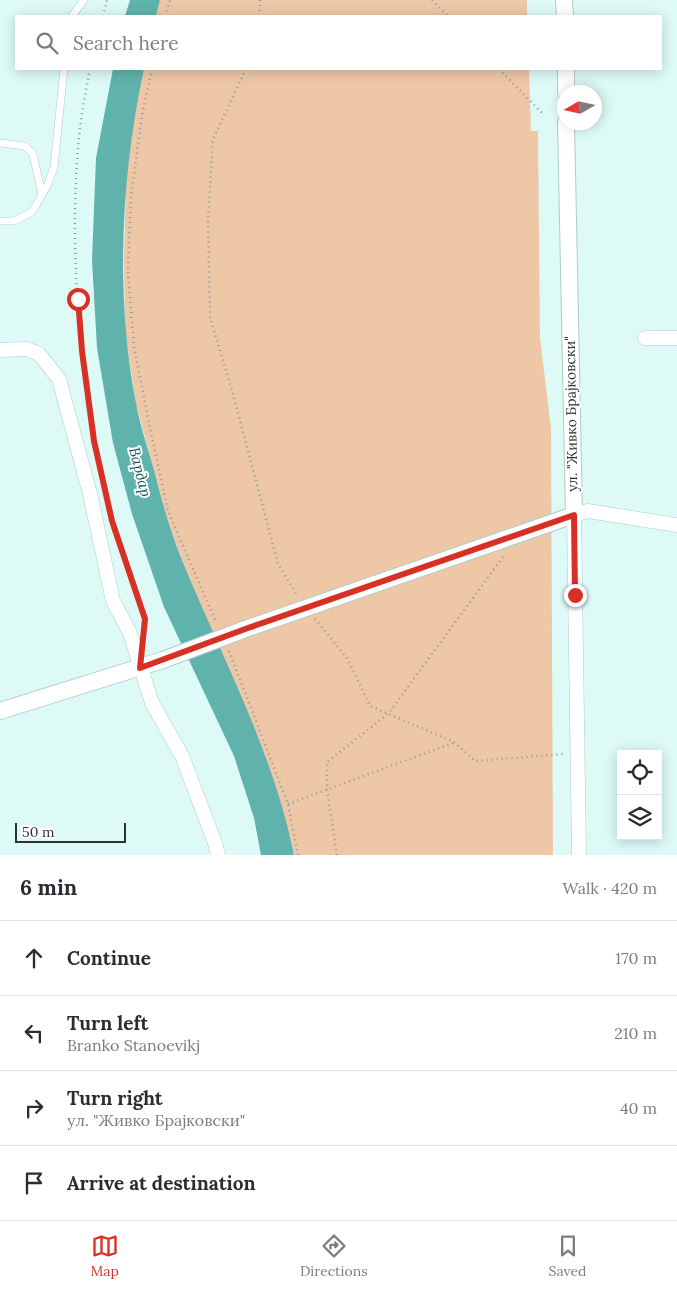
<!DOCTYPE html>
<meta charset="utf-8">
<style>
:root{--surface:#fff;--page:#f2f2f3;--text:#2b2b33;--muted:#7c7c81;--line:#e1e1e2;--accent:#d93025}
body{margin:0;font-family:Lora,serif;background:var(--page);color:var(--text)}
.controls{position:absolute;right:15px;bottom:15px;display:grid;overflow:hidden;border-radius:0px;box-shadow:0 2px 12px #0003}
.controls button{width:45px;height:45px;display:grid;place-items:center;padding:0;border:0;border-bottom:1px solid var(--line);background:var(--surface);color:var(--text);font:25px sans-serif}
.compass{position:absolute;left:557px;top:85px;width:45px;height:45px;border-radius:50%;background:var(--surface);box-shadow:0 2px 12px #0003;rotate:261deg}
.scale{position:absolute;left:15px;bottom:12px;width:111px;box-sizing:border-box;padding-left:5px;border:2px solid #283332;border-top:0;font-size:14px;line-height:18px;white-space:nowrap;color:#283332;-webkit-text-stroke:4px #fff;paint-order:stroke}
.stop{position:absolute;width:15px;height:15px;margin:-11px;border:4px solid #d93025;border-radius:50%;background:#fff}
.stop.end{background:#d93025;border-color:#fff;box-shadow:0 1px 5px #0008}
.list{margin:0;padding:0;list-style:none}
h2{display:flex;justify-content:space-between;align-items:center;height:65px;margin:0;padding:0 20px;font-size:21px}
h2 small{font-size:16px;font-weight:400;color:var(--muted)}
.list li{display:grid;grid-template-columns:32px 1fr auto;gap:15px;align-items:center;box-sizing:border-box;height:75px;padding:0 20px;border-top:1px solid var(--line)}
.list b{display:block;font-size:19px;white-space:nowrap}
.list p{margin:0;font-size:16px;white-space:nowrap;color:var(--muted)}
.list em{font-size:16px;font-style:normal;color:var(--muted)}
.icon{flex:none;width:28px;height:28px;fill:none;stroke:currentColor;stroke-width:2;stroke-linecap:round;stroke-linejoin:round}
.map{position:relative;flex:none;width:677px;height:855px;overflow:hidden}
.search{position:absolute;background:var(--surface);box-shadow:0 2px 12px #0003;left:15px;right:15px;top:15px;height:55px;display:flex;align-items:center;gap:12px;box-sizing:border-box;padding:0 18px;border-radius:0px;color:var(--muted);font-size:19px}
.sheet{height:365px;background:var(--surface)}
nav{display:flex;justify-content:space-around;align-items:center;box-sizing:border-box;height:70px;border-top:1px solid var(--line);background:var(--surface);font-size:14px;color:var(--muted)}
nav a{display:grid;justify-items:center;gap:2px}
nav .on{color:var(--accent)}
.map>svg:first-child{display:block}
.green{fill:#eec7a7}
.water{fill:#5fb3ac}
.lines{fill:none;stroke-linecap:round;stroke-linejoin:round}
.service-casing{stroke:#afccc8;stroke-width:8}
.minor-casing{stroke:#afccc8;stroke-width:15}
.tertiary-casing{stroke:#afccc8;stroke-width:18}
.path{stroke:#889c9a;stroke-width:2.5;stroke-dasharray:1 4;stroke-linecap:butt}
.service{stroke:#fff;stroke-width:7}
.minor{stroke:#fff;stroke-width:14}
.tertiary{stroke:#fff;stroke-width:16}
.tertiary-bridge-casing{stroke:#afccc8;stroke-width:18;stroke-linecap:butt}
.tertiary-bridge{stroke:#fff;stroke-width:16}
.route{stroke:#d93025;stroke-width:6}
.labels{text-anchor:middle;stroke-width:4;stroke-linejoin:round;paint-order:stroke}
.street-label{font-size:14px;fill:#283332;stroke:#fff}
.water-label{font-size:15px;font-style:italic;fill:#0d5753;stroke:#fff}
</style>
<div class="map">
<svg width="677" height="855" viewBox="0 0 677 855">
<rect width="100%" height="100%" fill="#ddfaf7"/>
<path class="green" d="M160,0H527V16H156Z
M144,69H529L531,131H538L540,338L551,428L553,855H294L291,840L170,529L136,404L125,330L124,258L126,181L136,103Z"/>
<path class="water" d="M130,0H160L156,16H125Z
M113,69H144C121,174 115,297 136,403C140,426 148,448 154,470C162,501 170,531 182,560C222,658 273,751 294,855H261L254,818L234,756L164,607L132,514L113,443L97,348L92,260L96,158Z"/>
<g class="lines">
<defs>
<path id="service" d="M72,16L84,0
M0,143L25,146L33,154L42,195
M0,221H14L32,212L48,184L54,167L64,69"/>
<path id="minor" d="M645,338H677
M0,350L27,349L39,354L59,379L90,494L113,601L130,633L152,703L182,756L215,843L218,855
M579,855L574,515L588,511L677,525"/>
<path id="tertiary" d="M564,0L565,16
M566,69V92
M248,628L574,515L566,122
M0,711L163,660"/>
</defs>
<use href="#service" class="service-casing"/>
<use href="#minor" class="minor-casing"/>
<use href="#tertiary" class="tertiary-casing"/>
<path class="path" d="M432,0L448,16
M103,16L107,0
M165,16L170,0
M259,16L260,0
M90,69C86,91 81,114 79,137C68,254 80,375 105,489
M152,69L142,115L131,196L128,270L134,347L149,423L168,511L216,622
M246,69L213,139L208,220L210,317L233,394L278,564L297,595
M499,69L542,113
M110,514L145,619L144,628
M315,619L347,658L370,706L454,742L475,761L564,754
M229,651L288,804L298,855
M288,804L453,743
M337,855L327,790V762L388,714L503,557"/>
<use href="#service" class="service"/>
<use href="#minor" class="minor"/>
<use href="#tertiary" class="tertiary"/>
<defs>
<path id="tertiary-bridge" d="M163,660L248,628"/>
</defs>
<use href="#tertiary-bridge" class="tertiary-bridge-casing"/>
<use href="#tertiary-bridge" class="tertiary-bridge"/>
</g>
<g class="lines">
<path class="route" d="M78,299L82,351L94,441L112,521L145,619L140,668L248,628L574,515L575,595"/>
</g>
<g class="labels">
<g class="street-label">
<text transform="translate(571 414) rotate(-91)" y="5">ул. "Живко Брајковски"</text>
</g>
<g class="water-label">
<text transform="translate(140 472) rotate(76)" y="5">Вардар</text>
</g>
</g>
</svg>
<div class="controls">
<button><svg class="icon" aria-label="locate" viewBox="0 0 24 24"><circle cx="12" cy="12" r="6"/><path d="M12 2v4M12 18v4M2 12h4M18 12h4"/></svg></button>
<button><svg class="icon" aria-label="layers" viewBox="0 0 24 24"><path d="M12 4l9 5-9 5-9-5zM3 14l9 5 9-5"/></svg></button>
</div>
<svg class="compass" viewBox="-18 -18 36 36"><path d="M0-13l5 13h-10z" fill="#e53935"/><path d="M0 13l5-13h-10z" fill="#7c7c81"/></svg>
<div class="scale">50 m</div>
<div class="stop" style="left:78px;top:299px"></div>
<div class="stop end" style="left:575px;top:595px"></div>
<div class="search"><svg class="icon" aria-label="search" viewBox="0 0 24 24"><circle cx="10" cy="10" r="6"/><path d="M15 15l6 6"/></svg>Search here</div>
</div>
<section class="sheet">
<h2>6 min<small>Walk · 420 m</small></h2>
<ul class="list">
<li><svg class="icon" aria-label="ahead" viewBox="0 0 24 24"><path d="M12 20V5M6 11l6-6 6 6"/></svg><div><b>Continue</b></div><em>170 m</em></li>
<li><svg class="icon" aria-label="left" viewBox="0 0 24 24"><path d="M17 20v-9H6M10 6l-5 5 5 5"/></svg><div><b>Turn left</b><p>Branko Stanoevikj</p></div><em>210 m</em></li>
<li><svg class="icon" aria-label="right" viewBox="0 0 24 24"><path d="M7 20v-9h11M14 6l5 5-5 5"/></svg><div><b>Turn right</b><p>ул. &quot;Живко Брајковски&quot;</p></div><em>40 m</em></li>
<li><svg class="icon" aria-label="arrive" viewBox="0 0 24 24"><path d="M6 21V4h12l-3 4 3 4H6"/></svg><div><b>Arrive at destination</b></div></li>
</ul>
</section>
<nav>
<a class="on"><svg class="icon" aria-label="map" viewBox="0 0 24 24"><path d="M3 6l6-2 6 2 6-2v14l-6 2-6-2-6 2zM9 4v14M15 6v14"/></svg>Map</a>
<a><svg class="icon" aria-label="directions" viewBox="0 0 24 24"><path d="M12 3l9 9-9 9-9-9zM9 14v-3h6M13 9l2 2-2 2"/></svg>Directions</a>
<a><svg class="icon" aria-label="saved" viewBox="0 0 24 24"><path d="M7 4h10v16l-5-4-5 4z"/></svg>Saved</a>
</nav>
